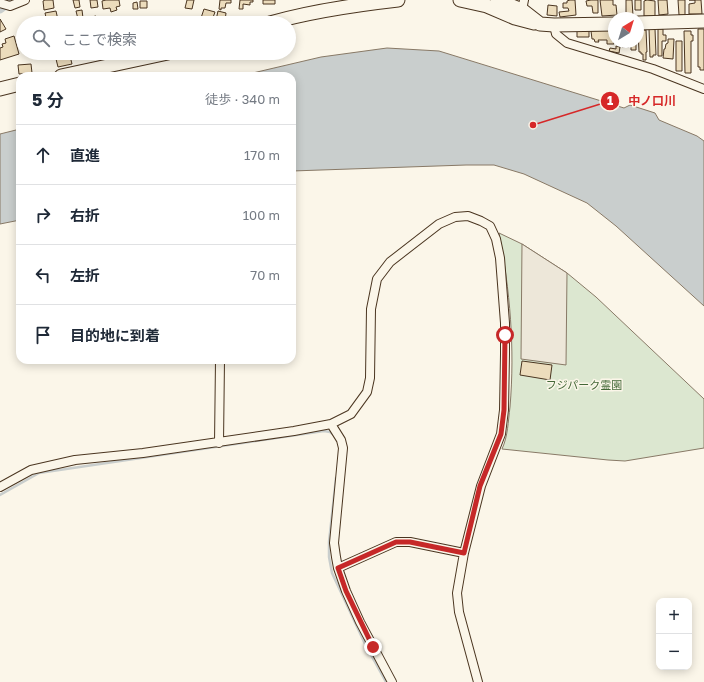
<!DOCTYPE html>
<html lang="ja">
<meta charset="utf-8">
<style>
:root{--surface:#fff;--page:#f2f2f3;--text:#1f2937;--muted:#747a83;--line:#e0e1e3}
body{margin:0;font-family:"Golos Text","Noto Sans JP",sans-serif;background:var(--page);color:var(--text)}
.controls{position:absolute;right:12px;bottom:12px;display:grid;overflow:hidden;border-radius:8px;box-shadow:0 2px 10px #0003}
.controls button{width:36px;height:36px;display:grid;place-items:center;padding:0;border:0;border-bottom:1px solid var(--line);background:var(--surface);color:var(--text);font:20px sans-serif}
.compass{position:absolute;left:608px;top:12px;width:36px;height:36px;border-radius:50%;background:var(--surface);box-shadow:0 2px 10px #0003;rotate:38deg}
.stop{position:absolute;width:12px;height:12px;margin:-9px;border:3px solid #c62828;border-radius:50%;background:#fff}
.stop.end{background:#c62828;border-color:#fff;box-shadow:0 1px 4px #0008}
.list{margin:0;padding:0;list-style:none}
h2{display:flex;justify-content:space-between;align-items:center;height:52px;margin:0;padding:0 16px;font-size:17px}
h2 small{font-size:13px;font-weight:400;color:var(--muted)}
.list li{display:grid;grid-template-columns:26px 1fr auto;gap:12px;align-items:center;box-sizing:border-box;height:60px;padding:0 16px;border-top:1px solid var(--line)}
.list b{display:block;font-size:15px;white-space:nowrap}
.list em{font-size:13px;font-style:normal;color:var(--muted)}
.icon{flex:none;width:22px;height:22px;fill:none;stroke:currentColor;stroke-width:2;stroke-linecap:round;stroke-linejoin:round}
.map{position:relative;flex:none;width:704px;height:682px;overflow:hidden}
.search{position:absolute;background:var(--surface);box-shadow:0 2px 10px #0003;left:16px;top:16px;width:280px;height:44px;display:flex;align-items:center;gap:10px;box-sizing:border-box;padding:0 14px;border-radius:22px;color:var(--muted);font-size:15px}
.panel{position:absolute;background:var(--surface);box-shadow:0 2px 10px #0003;left:16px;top:72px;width:280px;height:292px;border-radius:12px}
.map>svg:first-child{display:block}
.green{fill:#dce7d0;stroke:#887966}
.parking{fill:#ede7d9;stroke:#887966}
.water{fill:#c9cecd;stroke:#887966}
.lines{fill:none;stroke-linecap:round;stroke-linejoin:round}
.stream{stroke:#c9cecd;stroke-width:2.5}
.canal{stroke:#c9cecd;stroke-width:9}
.building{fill:#ecdcbc;stroke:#4a3520}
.minor-casing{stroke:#4a3520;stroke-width:10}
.primary-casing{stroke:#4a3520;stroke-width:15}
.minor{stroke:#fbf6e9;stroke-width:8}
.primary{stroke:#fbf6e9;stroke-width:13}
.route{stroke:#c62828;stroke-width:5}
.labels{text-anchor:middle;stroke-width:3;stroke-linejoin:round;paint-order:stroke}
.park-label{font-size:11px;fill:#436837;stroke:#fbf6e9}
.leader{fill:none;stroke:#d62828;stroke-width:1.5}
.callout-dot{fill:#d62828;stroke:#fbf6e9;stroke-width:1.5}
.mark-label{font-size:12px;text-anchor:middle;font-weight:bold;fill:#fff}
.callout-label{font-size:12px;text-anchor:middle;font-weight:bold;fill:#d62828;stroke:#fbf6e9;stroke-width:3;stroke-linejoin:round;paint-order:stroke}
</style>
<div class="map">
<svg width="704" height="682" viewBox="0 0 704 682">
<rect width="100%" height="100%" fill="#fbf6e9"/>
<path class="green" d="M499,233L522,244L567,273L596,297L704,399V448L625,461L608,460L502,449C508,436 508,422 510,407C515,348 510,290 499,233Z"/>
<path class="parking" d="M522,244L567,273L566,365L521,359Z"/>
<path class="water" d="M387,48L439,51L624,108L630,105L655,113L659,120L697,136L704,141V306L616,226L587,203L524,174L494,165H466L292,171V76H240L321,57Z
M20,129V220L0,224V134Z"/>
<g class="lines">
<path class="stream" d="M336,478L329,542V557L332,573L365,644L386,682
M0,495L39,473L324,431L330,432L334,435"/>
<path class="canal" d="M0,9L12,0"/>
</g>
<path class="building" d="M45,0H53L54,8L44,10L43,1Z
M73,0H79L80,7L75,8Z
M90,0H97L98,7L91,8Z
M106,0H119L120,6L116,7L117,10L111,12L110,8L103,9L102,1Z
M187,0H194L192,9L185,8Z
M220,0H231V3H226L225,8H221V10L219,9Z
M240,0H253V2H250V5L243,4V9H239Z
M263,0H275V4H263Z
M570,0H575L576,15L560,17L559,12L569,11L568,8H563V3H567V1Z
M591,0H598V13H593L592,6H587L586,1Z
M600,0H613V5H616L617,15L602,16Z
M626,0H632L633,16L626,17Z
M635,0H641V10H635Z
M647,0L655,1V16H644V1Z
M658,0H667L668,14L659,15Z
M678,0H685V15H679Z
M689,0H701L702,14H689V4L695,3V0Z
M140,1H147V8H140Z
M137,2L138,9H133V3Z
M548,5L557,6V16L547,15Z
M204,9L215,12L211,23L200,21Z
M82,10L83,18L78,19L76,11Z
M56,11L58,20L47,22L45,13Z
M218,11L226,13L225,21L216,20Z
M96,16L98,23H93L91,17Z
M0,19L6,29L0,32Z
M649,29H655L656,55H653V57H650Z
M658,29H663V35H666V41H662V56H658Z
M698,29H704V70H700V67H698Z
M613,30L614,44H607V40H598L599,42H595L594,39H592L591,31Z
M638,30H646L647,52H646V60H643V54H641V52H639Z
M577,31H589V37H577Z
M684,31H691V35H693V41H691V73H685Z
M14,36L19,54L0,60V48L3,47L2,44L6,43L5,39Z
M668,39H674L673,59L663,58L664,49H665L666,44L668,43Z
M676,41H682V71H676Z
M616,42H629V47H622V44H616Z
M631,42H636V50H631Z
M616,46L620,47L619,53L609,51L610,48L616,49Z
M70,56L72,64L58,67L56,59Z
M31,64L32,73L19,74L18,65Z
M522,361L552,365L550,380L520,375Z"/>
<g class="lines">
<defs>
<path id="minor" d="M0,3L10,6L25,0
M522,10L524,0
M554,25L556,34L567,43L653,69L704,89
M331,424L341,440L343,448L334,543L336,557L338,568L346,591L360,622L392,682
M219,443L220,360
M0,487L31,470L75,460L143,453L294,431L331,424L351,414L367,392L370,378L371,309L377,279L390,262L439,224L455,217L468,216L481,221L490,226L496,239L500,258L505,323V354L504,410L501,434L481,486L464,553L457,593L459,612L478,682
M338,568L396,542H410L464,553"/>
<path id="primary" d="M460,0L487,6L515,18L534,23
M497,0L522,10L540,24L554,25L614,24
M270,23C312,11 354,5 398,0
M638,23L704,21
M61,76L168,53
M0,89L20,84"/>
</defs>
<use href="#minor" class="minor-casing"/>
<use href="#primary" class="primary-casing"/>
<use href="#minor" class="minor"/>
<use href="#primary" class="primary"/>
</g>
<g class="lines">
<path class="route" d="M373,647L346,591L338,568L396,542H410L464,553L480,486L501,434L504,410L505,335"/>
</g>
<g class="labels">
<g class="park-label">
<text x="584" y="389">フジパーク霊園</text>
</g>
</g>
<path class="leader" d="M533 125L610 101"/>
<g class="callout-dot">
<circle cx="533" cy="125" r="4"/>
<circle cx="610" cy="101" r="10"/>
</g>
<g class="mark-label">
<text x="610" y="105">1</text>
</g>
<g class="callout-label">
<text x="652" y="105">中ノ口川</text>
</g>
</svg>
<div class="controls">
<button>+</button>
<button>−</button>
</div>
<svg class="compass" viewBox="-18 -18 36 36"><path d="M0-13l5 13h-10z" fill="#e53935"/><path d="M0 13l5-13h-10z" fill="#747a83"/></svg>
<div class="stop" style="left:505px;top:335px"></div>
<div class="stop end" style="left:373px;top:647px"></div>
<div class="search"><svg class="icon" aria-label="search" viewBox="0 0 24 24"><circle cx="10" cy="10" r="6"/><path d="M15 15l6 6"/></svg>ここで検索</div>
<section class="panel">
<h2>5 分<small>徒歩 · 340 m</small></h2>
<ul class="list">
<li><svg class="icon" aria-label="ahead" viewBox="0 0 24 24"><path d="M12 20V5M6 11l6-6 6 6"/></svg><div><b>直進</b></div><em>170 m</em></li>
<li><svg class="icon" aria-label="right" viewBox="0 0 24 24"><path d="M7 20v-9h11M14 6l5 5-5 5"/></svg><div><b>右折</b></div><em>100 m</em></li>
<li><svg class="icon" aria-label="left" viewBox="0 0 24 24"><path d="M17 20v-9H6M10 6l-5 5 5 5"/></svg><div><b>左折</b></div><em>70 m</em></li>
<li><svg class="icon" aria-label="arrive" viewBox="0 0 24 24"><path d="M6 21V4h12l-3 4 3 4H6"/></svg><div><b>目的地に到着</b></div></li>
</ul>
</section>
</div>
